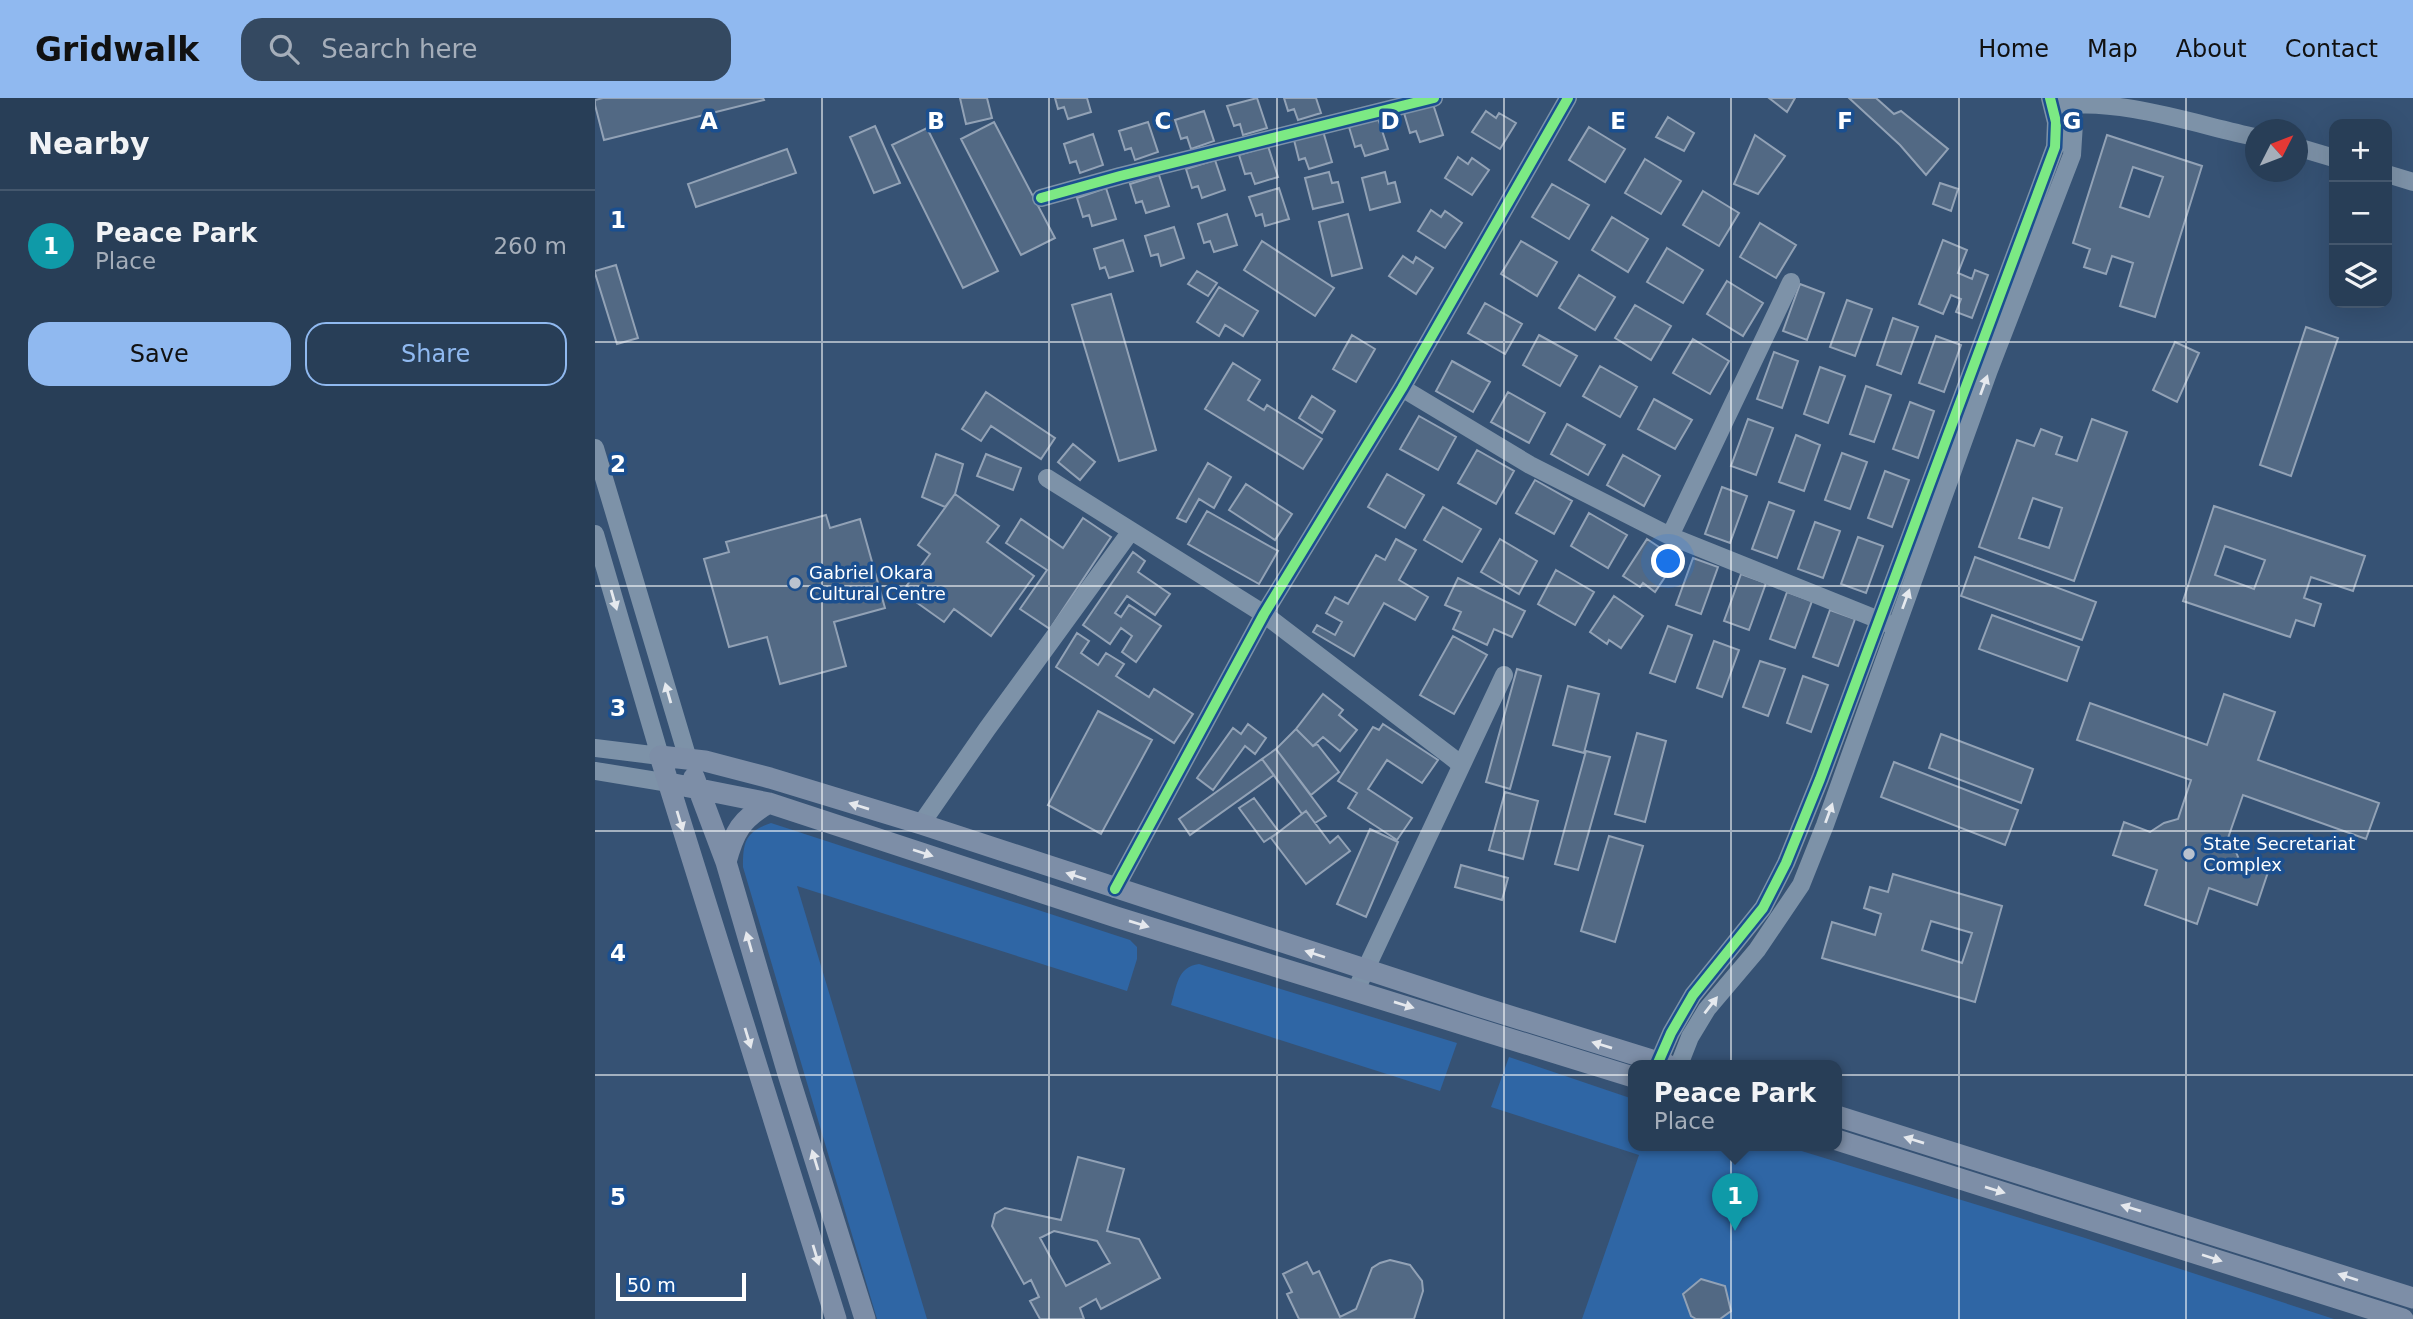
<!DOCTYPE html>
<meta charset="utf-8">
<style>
:root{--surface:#283e57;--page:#344961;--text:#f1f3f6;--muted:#a5aeba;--line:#44576d;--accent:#90b9f0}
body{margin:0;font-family:"DejaVu Sans",sans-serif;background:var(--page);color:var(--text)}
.controls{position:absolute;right:21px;top:21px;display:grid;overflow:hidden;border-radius:14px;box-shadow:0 7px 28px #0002}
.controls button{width:63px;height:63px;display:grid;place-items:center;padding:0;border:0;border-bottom:2px solid var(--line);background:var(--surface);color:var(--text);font:35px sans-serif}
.compass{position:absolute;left:1650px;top:21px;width:63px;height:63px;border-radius:50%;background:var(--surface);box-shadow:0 7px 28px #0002;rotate:48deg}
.scale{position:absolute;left:21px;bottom:18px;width:130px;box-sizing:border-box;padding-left:7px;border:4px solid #fff;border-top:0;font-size:19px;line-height:24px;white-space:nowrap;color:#fff;-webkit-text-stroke:5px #1b4f8f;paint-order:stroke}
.you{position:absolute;left:1074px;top:464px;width:24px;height:24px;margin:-18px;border:5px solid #fff;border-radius:50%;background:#1a73e8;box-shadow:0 0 0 10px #1a73e833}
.badge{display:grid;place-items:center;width:46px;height:46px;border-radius:50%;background:var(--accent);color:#fff;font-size:23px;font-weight:700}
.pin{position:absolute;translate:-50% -58px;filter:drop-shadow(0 2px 4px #0008)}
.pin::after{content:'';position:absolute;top:37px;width:24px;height:21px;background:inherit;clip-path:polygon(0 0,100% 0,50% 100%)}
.popup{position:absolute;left:1033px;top:962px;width:214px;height:91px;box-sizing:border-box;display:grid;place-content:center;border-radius:14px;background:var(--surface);filter:drop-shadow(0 2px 5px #0005);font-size:23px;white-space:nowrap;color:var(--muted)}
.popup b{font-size:26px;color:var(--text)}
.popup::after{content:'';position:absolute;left:50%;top:100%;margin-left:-14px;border:14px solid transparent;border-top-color:var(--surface)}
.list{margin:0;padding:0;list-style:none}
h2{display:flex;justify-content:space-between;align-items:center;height:91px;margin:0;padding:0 28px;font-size:30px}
h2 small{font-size:23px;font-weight:400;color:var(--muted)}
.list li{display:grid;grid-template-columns:46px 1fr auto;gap:21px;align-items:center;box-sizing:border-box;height:112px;padding:0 28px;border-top:2px solid var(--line)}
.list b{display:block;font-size:26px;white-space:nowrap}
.list p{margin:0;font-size:23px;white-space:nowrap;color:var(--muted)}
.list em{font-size:23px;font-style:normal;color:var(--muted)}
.actions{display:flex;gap:14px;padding:21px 28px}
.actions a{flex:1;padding:16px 0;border:2px solid var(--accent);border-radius:21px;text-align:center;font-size:24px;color:var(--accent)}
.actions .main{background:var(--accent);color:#111}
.icon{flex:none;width:38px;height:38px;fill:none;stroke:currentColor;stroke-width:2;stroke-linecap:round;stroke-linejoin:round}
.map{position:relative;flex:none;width:1818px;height:1221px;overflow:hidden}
header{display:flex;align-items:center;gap:42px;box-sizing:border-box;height:98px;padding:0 35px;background:var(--accent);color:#111}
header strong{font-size:33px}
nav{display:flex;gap:38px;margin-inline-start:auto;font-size:24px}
.search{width:490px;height:63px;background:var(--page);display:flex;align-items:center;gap:18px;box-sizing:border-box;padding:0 24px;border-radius:21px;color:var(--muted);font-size:26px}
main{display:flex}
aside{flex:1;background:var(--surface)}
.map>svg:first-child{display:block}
.green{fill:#2f66a5}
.building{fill:#526984;stroke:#92a2b6;stroke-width:2;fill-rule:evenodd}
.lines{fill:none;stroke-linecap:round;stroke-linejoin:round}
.minor{stroke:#7d92a8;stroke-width:18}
.major{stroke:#7d8ea7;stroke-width:21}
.cycleway-casing{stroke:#1b4f8f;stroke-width:15}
.cycleway{stroke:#7ce984;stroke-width:10}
.oneway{fill:#e5e9ee}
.oneway2{fill:#e5e8ed}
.grid{fill:none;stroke:#fff;stroke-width:2;stroke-opacity:0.55}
.poi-dot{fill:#b9c2ce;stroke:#1b4f8f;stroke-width:2.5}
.labels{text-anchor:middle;stroke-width:7;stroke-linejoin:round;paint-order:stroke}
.poi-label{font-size:18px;fill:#fff;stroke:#1b4f8f;text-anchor:start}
.grid-label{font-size:23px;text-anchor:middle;font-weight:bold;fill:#fff;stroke:#1b4f8f;stroke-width:7;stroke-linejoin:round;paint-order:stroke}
</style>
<header>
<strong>Gridwalk</strong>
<div class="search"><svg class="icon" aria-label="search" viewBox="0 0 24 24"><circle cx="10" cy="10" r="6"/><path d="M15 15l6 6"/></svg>Search here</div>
<nav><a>Home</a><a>Map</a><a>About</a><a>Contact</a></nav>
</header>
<main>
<aside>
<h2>Nearby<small></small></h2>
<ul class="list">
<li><span class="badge" style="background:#0f9aa8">1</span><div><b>Peace Park</b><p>Place</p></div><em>260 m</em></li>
</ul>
<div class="actions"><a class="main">Save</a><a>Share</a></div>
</aside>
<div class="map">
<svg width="1818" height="1221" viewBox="0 0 1818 1221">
<rect width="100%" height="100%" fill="#365274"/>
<path class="green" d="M176,725L535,842L542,849V861L532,893L202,788L332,1221H282L148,769C148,744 150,734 176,725Z
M604,866L862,945L845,993L576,907C582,888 582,869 604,866Z
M914,959L1038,1001V1047H1187L1487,1139L1739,1221H987L1044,1057L896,1009Z"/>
<path class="building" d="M8,0H168L169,2L9,42L0,7V2Z
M365,0H392L397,20L371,26Z
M460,0H492L496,14L473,21L469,9L463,11Z
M662,0L672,30L648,37L645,26L639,28L632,8Z
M689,0H721L726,15L703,22L699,11L693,13Z
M1174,0H1200L1192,14Z
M1254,0H1281L1299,16L1306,13L1353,51L1331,77L1305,47Z
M838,6L848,37L825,44L821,33L815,35L809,15Z
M609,13L619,43L596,51L592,39L586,41L580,22Z
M891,13L901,20L904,15L921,25L905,51L877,34Z
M1073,19L1099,35L1089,53L1061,39Z
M783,20L793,51L770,58L766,47L760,49L754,29Z
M399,24L460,140L426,157L366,41Z
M553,24L563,54L540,62L536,50L530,52L524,33Z
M280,28L305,85L279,95L255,39Z
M994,29L1030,51L1010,84L974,62Z
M332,30L403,173L368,190L297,47Z
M728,33L737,64L714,71L710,60L704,62L699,42Z
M498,36L508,67L485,75L481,63L475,65L469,46Z
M1160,37L1190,58L1163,96L1139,86Z
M1512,37L1607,68L1560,219L1525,208L1538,165L1517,158L1511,176L1489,169L1495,151L1478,145ZM1538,69L1568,79L1554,119L1525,109Z
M673,48L683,79L660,86L656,75L650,76L644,57Z
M192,51L201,75L101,109L93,86Z
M863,59L873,66L877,60L894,72L877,97L850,80Z
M1050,61L1086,83L1066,116L1030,95Z
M620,62L630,92L607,100L603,88L597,90L591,71Z
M734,74L737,85L743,84L748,104L718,111L710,80Z
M790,74L793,86L800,84L805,104L775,112L767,80Z
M564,77L574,108L551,115L547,103L541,105L535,86Z
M1345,85L1363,91L1356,113L1338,106Z
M957,86L994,107L974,141L937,119Z
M511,90L521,121L497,128L494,117L488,119L482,100Z
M684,90L694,121L670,128L667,116L661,118L654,99Z
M1108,93L1144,115L1124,148L1088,127Z
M836,112L846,119L850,113L867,125L850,150L823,133Z
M632,116L642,147L619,154L615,143L609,145L603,126Z
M753,116L767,170L737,178L724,124Z
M1017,119L1053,141L1033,174L997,152Z
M1165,125L1201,147L1181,180L1145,159Z
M579,129L589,160L566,168L563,156L556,158L550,138Z
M528,142L538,173L514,180L510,169L505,171L499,151Z
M1348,142L1372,152L1363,175L1377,181L1380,172L1393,177L1377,220L1361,214L1366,201L1356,197L1348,216L1324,206Z
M667,143L739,190L720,218L649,172Z
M926,143L962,164L942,198L906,176Z
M1072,150L1108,172L1088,205L1052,184Z
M808,158L818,165L821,159L838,170L821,196L794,178Z
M21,167L43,240L22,246L0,175V173Z
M602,173L622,185L613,198L593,186Z
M984,177L1020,199L1000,232L964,210Z
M1132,183L1168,205L1148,238L1112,216Z
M1205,186L1229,195L1212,242L1188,233Z
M624,189L663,213L648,238L630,227L624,238L602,224Z
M516,196L561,352L524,363L477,207Z
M1252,202L1277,211L1260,258L1235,249Z
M890,205L927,226L910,256L873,235Z
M1040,207L1076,228L1056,262L1020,240Z
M1298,220L1323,229L1306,276L1282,267Z
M1711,229L1743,240L1696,378L1665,367Z
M757,237L780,251L761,284L738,271Z
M944,237L982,258L965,288L928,267Z
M1341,238L1366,247L1349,294L1324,285Z
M1098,241L1134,263L1115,296L1078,275Z
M1580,244L1604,255L1582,304L1558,292Z
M1179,254L1203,263L1187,310L1162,301Z
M857,263L895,284L878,314L841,293Z
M638,265L665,282L653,302L669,312L672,307L727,341L708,371L610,311Z
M1005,268L1042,289L1025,319L988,298Z
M1225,269L1250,278L1233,325L1209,316Z
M1271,288L1296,297L1279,344L1255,336Z
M391,294L460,340L446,361L396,328L386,343L367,331Z
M913,294L950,315L934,345L896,324Z
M717,298L740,313L727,335L704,320Z
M1059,301L1097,322L1080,351L1043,331Z
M1315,304L1339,313L1323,360L1298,351Z
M824,318L861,339L843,372L805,351Z
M1153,321L1178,330L1161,377L1136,368Z
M1497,321L1532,334L1479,483L1384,449L1422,342L1439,348L1446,331L1467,339L1461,356L1482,363ZM1438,400L1467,410L1454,450L1424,440Z
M972,326L1010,347L993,377L956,356Z
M1201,337L1225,347L1209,393L1184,384Z
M478,346L500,364L485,382L463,364Z
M882,352L919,373L901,406L863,385Z
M1247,355L1272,364L1255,411L1230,402Z
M341,356L368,366L360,396L350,409L327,399Z
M391,356L426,370L418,392L382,378Z
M1028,357L1065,378L1049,408L1012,387Z
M613,365L636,379L619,410L604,401L591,424L582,420Z
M1290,373L1314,382L1297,429L1273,420Z
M792,376L829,397L810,430L773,409Z
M940,382L977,403L959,436L921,415Z
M651,386L697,416L680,442L634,412Z
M1127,389L1152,398L1135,445L1110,436Z
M360,396L404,428L392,444L439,478L396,538L359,511L349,524L307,494L335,456L323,447Z
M1174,404L1199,413L1182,460L1157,451Z
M1619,408L1770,458L1758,493L1716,479L1709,500L1726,506L1719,528L1701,522L1695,539L1588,503ZM1630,448L1670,462L1659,491L1620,477Z
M848,409L886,431L867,464L829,442Z
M612,413L683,453L664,486L593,446Z
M994,415L1032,437L1013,470L976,448Z
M231,417L235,430L265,421L290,510L239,524L251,568L185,586L172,539L134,549L109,461L134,454L131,444Z
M488,420L516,439L455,531L425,511L452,472L411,445L426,421L468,450Z
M1220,424L1245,433L1228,480L1203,471Z
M1263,439L1288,448L1271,495L1246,486Z
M801,441L821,452L804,482L833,499L820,522L789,505L759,558L718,534L722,527L740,537L747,524L731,515L740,499L753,506L781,457L790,462Z
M905,441L942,463L924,496L886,474Z
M1052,441L1082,461L1060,494L1048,485L1045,489L1028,478Z
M538,454L550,463L543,474L575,496L560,517L532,498L520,515L526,519L534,507L566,528L541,564L527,554L537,538L526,530L515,546L488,527Z
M1380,459L1501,504L1487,542L1366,498Z
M1098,460L1123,469L1106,516L1081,507Z
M961,472L999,494L980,527L943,506Z
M1146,476L1171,485L1154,532L1129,523Z
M863,480L930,513L917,539L899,531L892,547L858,531L866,514L850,507Z
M1192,494L1217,503L1200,550L1175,541Z
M1019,498L1048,518L1026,550L1014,542L1012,546L995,534Z
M1235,512L1260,521L1243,568L1218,559Z
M1397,517L1484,549L1472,583L1384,551Z
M1073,528L1097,537L1080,584L1055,575Z
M482,535L494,543L486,555L503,567L511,555L529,566L521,578L554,599L559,591L598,616L579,645L461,569Z
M858,538L892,557L859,616L825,597Z
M1119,543L1144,552L1127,599L1102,590Z
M1165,563L1190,571L1173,618L1148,609Z
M922,571L946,578L915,691L891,684Z
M1208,578L1233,587L1216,634L1192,625Z
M973,588L1004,596L989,655L958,647Z
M728,596L748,612L744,617L762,632L745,653L728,639L718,648L701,631Z
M1629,596L1680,614L1663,662L1784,705L1771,741L1648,697L1633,740L1639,749L1645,764L1673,774L1662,807L1614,790L1602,826L1550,807L1562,772L1518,757L1529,724L1555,734L1569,725L1583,721L1596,682L1482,642L1495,605L1612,647Z
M503,613L557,642L506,736L453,707Z
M653,626L671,640L660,656L650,648L618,692L602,680L638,630L646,636Z
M788,626L843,662L827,685L792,662L773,691L817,720L802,742L753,710L762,695L743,683L778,629L784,632Z
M701,631L718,648L722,646L744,674L716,697L681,651Z
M1042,635L1071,643L1050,724L1020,716Z
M1346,636L1438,671L1426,705L1334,670Z
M681,651L731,718L720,725L711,713L707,716L667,661Z
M991,653L1015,659L983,772L960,766Z
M667,661L679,677L595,737L584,721Z
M1299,664L1423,712L1410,747L1286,699Z
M910,694L943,703L928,761L894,752Z
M659,700L684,734L669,744L644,710Z
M711,713L735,745L743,738L755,753L711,786L676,740Z
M775,731L803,744L771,819L742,806Z
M1014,738L1048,748L1020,844L986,833Z
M866,767L913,780L907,802L860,789Z
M1298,776L1407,808L1380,904L1227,860L1237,824L1280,837L1286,816L1269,810L1275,789L1293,794ZM1336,823L1377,835L1367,865L1327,852Z
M483,1059L529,1071L512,1133L544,1141L565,1180L506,1211L501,1201L485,1210L489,1221H445L435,1203L444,1199L436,1182L429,1186L397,1128L400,1116L410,1110L466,1122ZM459,1133L502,1143L515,1165L471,1188L445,1140Z
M795,1162L815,1167L827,1183L828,1193L819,1221H704L692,1196L697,1194L688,1176L712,1164L718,1176L724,1173L745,1219L761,1211L777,1170L785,1165Z
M1106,1181L1130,1188L1136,1213L1125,1221H1101L1096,1218L1088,1196Z"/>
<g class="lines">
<path class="minor" d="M1468,8C1525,0 1603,27 1660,39
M1702,49L1739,60
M1792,76L1818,84
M446,100L525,78L839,0
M807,290L935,367L1075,438L1294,526
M0,350L93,661
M452,380L669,516L859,661L866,668
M0,436L65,658L0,650
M1075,438L1196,184
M0,673L74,685
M326,726L392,631L536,433
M520,791L669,516L807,290L973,0
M761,892L909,577
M1062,967L1076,935L1098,897L1168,810L1191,765L1225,681L1460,49L1461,24L1455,0
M1084,967L1095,939L1112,911L1162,852L1206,787L1230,727L1394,272L1477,57L1479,25L1476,0"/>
<path class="major" d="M99,679L131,764L193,976L270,1221
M74,685L174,705L521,819L1038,979
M131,764C139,734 146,721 174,705
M1242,1018L1818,1200
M1242,1042L1808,1221
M241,1221L65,658L110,663L175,680L326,726L883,908L1073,967"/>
<defs>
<path id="cycleway" d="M446,100L525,78L839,0
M520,791L669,516L807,290L973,0
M1062,967L1076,935L1098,897L1168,810L1191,765L1225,681L1460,49L1461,24L1455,0"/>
</defs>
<use href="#cycleway" class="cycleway-casing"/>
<use href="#cycleway" class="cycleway"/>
</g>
<defs><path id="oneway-solid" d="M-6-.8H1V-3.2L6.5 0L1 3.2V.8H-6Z" transform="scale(1.75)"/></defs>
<g class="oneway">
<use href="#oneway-solid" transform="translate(1389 287) rotate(-70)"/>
<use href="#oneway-solid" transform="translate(1311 501) rotate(-70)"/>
<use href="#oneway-solid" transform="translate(19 502) rotate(74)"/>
<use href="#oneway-solid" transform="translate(73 595) rotate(-106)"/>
<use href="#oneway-solid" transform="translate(1234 715) rotate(-70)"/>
<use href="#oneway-solid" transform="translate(1116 907) rotate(-52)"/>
</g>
<g class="oneway2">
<use href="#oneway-solid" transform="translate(264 708) rotate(-163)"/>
<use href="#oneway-solid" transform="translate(85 723) rotate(73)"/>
<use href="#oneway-solid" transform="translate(328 755) rotate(18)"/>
<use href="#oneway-solid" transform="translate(481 778) rotate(-162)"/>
<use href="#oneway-solid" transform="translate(544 826) rotate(17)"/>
<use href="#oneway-solid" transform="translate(154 844) rotate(-106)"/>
<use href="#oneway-solid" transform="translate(720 856) rotate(-162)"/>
<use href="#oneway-solid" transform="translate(809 907) rotate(17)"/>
<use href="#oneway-solid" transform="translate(153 940) rotate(73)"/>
<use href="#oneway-solid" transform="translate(1007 947) rotate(-163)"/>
<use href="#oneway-solid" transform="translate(1319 1042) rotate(-163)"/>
<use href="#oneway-solid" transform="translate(220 1062) rotate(-107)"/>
<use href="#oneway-solid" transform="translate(1400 1092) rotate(17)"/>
<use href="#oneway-solid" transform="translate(1536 1110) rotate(-163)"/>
<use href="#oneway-solid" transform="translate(221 1157) rotate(73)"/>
<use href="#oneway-solid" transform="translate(1617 1160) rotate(18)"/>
<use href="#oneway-solid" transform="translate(1753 1179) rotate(-162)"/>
</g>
<path class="grid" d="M227,0V1221M454,0V1221M682,0V1221M909,0V1221M1136,0V1221M1364,0V1221M1591,0V1221M0,244H1818M0,488H1818M0,733H1818M0,977H1818"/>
<g class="poi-dot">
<circle cx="200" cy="485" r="7"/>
<circle cx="1594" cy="756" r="7"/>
</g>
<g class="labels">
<g class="poi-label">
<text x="214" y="481">Gabriel Okara<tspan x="214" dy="21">Cultural Centre</tspan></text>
<text x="1608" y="752">State Secretariat<tspan x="1608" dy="21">Complex</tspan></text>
</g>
</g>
<g class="grid-label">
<text x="114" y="31">A</text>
<text x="341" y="31">B</text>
<text x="568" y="31">C</text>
<text x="795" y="31">D</text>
<text x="1023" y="31">E</text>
<text x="1250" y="31">F</text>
<text x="1477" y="31">G</text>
<text x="23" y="130">1</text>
<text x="23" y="374">2</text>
<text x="23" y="618">3</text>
<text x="23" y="863">4</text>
<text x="23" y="1107">5</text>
</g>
</svg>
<div class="controls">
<button>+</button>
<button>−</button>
<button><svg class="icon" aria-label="layers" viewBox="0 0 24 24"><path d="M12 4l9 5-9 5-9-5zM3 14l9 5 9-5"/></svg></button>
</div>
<svg class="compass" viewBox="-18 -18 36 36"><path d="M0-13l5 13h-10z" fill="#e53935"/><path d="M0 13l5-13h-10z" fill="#a5aeba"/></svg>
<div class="scale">50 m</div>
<div class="you"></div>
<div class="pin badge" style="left:1140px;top:1133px;background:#0f9aa8">1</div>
<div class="popup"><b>Peace Park</b>Place</div>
</div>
</main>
